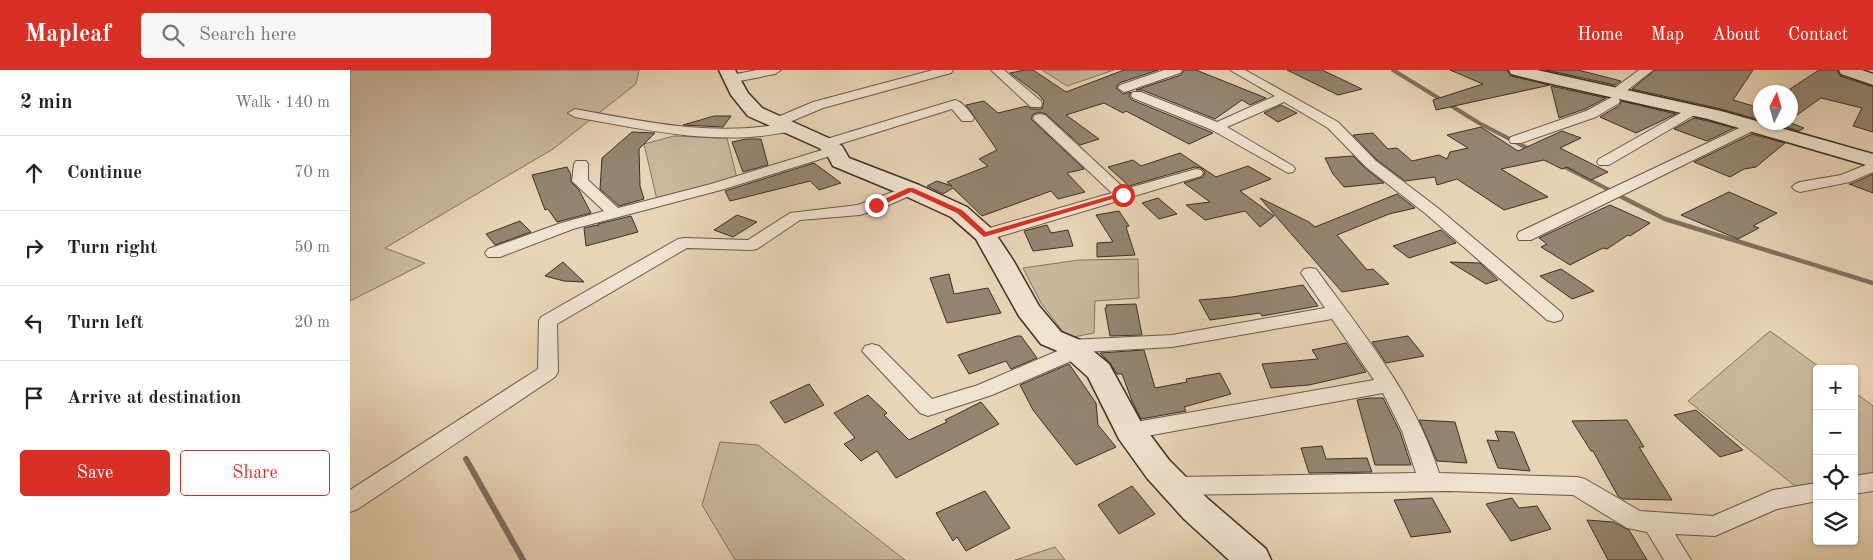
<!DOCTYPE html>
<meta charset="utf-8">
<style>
:root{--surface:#fff;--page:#f6f6f6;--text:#222;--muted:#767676;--line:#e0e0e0;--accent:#d93025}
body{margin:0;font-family:"Old Standard TT",serif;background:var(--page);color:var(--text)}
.controls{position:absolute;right:15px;bottom:15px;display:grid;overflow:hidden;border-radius:5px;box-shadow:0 1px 4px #0004}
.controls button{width:45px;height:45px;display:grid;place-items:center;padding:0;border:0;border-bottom:1px solid var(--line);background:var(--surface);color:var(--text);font:25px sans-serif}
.compass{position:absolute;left:1403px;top:15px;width:45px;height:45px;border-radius:50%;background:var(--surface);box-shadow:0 1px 4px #0004;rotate:5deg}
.stop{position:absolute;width:15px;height:15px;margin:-11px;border:4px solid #d93025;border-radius:50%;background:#fff}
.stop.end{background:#d93025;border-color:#fff;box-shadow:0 1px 5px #0008}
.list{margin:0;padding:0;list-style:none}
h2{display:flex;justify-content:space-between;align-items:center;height:65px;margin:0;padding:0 20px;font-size:21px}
h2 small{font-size:16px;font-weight:400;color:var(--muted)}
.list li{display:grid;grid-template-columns:32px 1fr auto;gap:15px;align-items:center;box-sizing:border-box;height:75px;padding:0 20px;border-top:1px solid var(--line)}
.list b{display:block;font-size:19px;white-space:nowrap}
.list em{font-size:16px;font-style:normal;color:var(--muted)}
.actions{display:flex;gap:10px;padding:15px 20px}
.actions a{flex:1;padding:11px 0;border:1px solid var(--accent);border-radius:5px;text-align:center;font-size:18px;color:var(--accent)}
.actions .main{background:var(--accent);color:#fff}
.icon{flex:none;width:28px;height:28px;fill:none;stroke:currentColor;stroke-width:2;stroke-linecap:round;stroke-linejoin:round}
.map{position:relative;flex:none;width:1523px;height:490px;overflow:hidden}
header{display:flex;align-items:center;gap:30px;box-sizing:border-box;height:70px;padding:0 25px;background:var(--accent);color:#fff}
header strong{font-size:24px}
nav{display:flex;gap:28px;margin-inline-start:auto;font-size:18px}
.search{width:350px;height:45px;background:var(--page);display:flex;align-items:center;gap:12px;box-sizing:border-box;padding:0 18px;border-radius:5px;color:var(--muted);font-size:19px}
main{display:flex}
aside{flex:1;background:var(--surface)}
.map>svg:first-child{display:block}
.green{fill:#cab89e;stroke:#827462}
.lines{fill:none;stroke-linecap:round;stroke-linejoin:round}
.stream-far2{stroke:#7e715f;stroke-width:4}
.stream-far1{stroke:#7e715f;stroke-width:4.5}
.stream{stroke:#7e715f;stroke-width:6}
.building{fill:#948571;stroke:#393026}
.street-casing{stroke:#65594a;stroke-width:2}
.secondary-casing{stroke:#393026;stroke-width:3}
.street{fill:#f0e3d0;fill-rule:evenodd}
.secondary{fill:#f0e3d0;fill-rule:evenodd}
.route{fill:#d93025}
</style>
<header>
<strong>Mapleaf</strong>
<div class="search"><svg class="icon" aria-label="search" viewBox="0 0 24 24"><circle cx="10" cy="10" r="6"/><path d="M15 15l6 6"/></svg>Search here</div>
<nav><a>Home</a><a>Map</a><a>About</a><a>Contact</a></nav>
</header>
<main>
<aside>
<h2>2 min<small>Walk · 140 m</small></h2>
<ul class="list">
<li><svg class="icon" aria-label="ahead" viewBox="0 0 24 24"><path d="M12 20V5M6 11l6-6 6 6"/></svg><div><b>Continue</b></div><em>70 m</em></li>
<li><svg class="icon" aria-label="right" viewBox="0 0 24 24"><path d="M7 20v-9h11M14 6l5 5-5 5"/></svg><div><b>Turn right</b></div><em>50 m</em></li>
<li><svg class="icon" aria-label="left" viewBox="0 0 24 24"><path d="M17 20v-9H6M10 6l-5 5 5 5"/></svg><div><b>Turn left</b></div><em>20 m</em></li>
<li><svg class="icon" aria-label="arrive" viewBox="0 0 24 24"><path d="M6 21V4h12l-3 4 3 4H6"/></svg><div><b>Arrive at destination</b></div></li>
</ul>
<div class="actions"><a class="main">Save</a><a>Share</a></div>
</aside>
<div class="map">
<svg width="1523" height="490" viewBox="0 0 1523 490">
<rect width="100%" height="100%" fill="#e8d4b6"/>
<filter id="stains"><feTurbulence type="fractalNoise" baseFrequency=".004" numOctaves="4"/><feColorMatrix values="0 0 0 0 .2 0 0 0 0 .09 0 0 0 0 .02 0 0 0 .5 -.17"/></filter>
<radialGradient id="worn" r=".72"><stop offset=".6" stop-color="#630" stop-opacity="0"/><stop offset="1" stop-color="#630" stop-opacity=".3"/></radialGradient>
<path class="green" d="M0,0H289L286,14L203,79L35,178L75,193L0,231Z
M692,0H764L717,16Z
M324,66L377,68L387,108L307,130L294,74Z
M788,189L789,228L745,231L744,263L718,268L691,233L673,198L729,190Z
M1420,261L1472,299H1467V413L1445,416L1338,331Z
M1504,322L1523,336V403L1504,406Z
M370,372L408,375L555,490H385L352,435Z
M705,477L715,490H665Z"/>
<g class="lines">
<path class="stream-far2" d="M1043,0L1129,53L1181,80
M1211,95L1269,125"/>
<path class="stream-far1" d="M1266,124L1315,149L1523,213"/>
<path class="stream" d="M116,389L173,490"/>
</g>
<path class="building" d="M675,0H683L716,22L774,0H808L769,13L766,18L773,24L781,22L779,26L782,30L863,63L839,74L776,41L773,43L754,33L716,45L749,69L730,75L696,44L690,42L683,44L681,49L734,99L717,103L735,122L708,129L701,121L632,146L603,118L593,124L577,116L587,111L602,116L597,112L638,96L629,89L647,80L616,35L634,31L648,43L677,36L681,39H692L694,31L688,24L660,3Z
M834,0H846L916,28L900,35L892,30L865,49L792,20H786L831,5Z
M937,0H972L1012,19L988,25Z
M1100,0H1157L1161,6L1200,15L1086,40L1083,30L1133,14Z
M1196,0H1228L1271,11L1265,15Z
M1305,0H1403L1383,30L1410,38V50L1371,39L1282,19Z
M1469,0H1487L1490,6L1523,17V62L1503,56L1512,38L1471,28L1440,50V19Z
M1201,16L1256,28L1235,39L1209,48Z
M1271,31L1326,44L1286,63L1250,47L1270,35Z
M931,35L947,43L928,52L914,43Z
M364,46H381L373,57L333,55Z
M1344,48L1358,51L1384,58L1357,71L1324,59Z
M1419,52H1438L1454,58L1449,61Z
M1131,57L1168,81L1212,61L1231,68L1210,78L1258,102L1241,110L1217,97L1212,99L1194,90L1151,99L1198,127L1154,140L1107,109L1087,115L1085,107L1055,111L1027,90L1003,65L1023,63L1038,79L1047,78L1062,91L1089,85L1097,89L1100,82L1118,78L1097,65Z
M282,62L305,63L289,79L290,116L294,129L269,136L250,119L252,88Z
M1402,64L1435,73L1406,97L1394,99L1380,107L1344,92Z
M396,69H411L418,95L393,102L382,72Z
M830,83L866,107L898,96L921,109L890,121L924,146L910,157L895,141L855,150L836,135L860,132L834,113L853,107L855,102L851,98L845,97L779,116L758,97L783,90L791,96Z
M1003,86L1015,98L1034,113L994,117L983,104L975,88Z
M464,93L491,113L469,120L460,111L380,131L375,121Z
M217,97L221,105V112L229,120L241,143L207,152L198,139L195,140L182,105Z
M1523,104V123L1499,114H1501Z
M1379,122L1427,143L1403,156L1409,158L1388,169L1331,145Z
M1047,124L1065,138L1039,144L987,165L1017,200L1023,199L1039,214L992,222L910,128L959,152L965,157Z
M808,128L827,144L809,149L792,133Z
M1260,135L1300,153L1280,166L1278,165L1257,179L1253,178L1220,195L1191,177L1197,174L1189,168Z
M769,141L779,156L776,157L785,185L747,187V173L763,172L746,145Z
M387,145L407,152L383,167L364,160Z
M281,146L288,162L236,176L234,158L247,155L248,156V154Z
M170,151L181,162L145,175L136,164Z
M697,155L701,163L718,160L723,176L683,181L674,161Z
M1091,160L1106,173L1059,188L1043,176Z
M213,192L234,212L214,211L195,206Z
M1100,192L1130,193L1148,210L1136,214Z
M1211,199L1244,221L1222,229L1190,206Z
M599,204L604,224L638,218L651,243L597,253L580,208Z
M953,215L968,236L912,246L910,243L860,250L849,230L882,227Z
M786,234L792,265L760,266L755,238L757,237L756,235Z
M667,266H671L687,288L661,299L656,291L619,304L608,285Z
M1058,266L1074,286L1036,293L1022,272Z
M996,273L1016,302L959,315L921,318L912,294L968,289L962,280Z
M794,280L805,318L837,312L836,309L870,303L881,324L834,337L836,341L791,349L782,331L772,304H767L760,293L750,283Z
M719,294L746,333L748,355L766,377L726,395L683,340L670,315Z
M459,314L474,335L435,353L420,332Z
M518,325L537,343L534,345L559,370L597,352L595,350L631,332L649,354L546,408L527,381L511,391L494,374L505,368L484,343Z
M1019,328H1033L1050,362L1061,395H1025L1007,330Z
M1346,340L1393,380L1370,387L1324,345Z
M1069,350L1105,352L1117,393L1087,391Z
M1277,350L1294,377H1289L1322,430L1273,429L1268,426L1243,381H1241L1222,351Z
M1145,361L1164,362L1180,401L1148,398L1137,370L1149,371Z
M972,376L976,389L1017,388L1022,402L959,403L951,378Z
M782,416L805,444L769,464L748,435Z
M635,421L660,458L616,481L607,467L603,471L586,443Z
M1082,428L1101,462L1061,467L1044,430Z
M1162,428L1169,438L1187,436L1201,459L1161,471L1136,434Z
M1237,450L1263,452L1279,460L1297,490H1258Z"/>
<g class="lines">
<defs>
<path id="street" d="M407,0H431L425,4L380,13L374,9L376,6Z
M583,0H603L601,3L473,38L435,54H446L448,57L446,60C373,78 297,60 225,47L218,43L225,39C291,51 358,66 425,55L421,52L423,49L463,32Z
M641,0H654L691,31L692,34L691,37H681Z
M814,0H832L830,3L778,21L774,22L768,18L770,15Z
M880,0H895L988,52L1026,91L1088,138L1211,242L1213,246L1211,250L1204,252L1197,250L1076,144L1016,97L978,58L934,32L877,57L943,96L945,99L943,102L938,103L862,60L783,28L781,25L783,22H791L867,52L925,26Z
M1289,0H1303L1270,26L1266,27L1270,30L1269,33L1246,47L1171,73H1161L1159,70L1161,67L1236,41L1264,26L1260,23L1262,20Z
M605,30C613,32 619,41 624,48L622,51H612L602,39L480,77H470L468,74L470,71Z
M1343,36L1348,37L1350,40L1348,43L1259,95H1249L1247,92L1249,89Z
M690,44L695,45L775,119L846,99L851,100L853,103L851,106L641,169H629L627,165L629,161L762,123L685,51L683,48L685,45Z
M1404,51L1409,52L1411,55L1409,58L1181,170H1169L1167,166L1169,162Z
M485,76L490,77L492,80L490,83L371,120L223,159L150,187H138L135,183L138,179L211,153L254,141L222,111L224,94L226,91H236L238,94V110L268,138L361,114Z
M1523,92V102L1500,112L1450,122L1445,120L1442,117L1445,114L1450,112L1491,105Z
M561,115L566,117L569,120L566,123L532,138L510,145L450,150L407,179L401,180L337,178L207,254L208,302L205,307L8,439L0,442V420L188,299L189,251L191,247L328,169L334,168L398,170L440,143L508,135Z
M960,198L966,199C1013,264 1065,325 1089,403L1227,407L1235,409L1290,441L1363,446L1423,420L1467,413V431L1427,439L1365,466L1325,464L1341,490H1314L1297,462L1277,458L1223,425L1099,421L825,425L817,423L813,416L817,409L825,407L1066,403L1052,361L1033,323L780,369L772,367L769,361L772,355L780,353L1024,310L982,249L822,277L735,282L733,286L642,325L578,346L570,343L512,281L515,276L522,274L529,276L582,329L628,315L712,279L710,276L713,271L720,270L822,265L975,238L951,203L954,199Z
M1523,403V421L1504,424V406Z"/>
<path id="secondary" d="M369,0H385L398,23L412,38L483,70L492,76L499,88L569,115L617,137L643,160L663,190L689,236L711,262L730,270L759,294L792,354L819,390L858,429L916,479L921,490H879L834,449L797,408L769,369L738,307L710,282L691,274L669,246L626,169L601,147L553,125L483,96L476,83L469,78L398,46L381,25Z
M1159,0H1187L1371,41L1523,84V97L1358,49L1189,11L1161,4Z
M1489,0H1512L1523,4V15L1491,4Z"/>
</defs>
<use href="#street" class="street-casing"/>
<use href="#secondary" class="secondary-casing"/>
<use href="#street" class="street"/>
<use href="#secondary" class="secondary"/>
</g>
<path class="route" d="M558,118H563L612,140L636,162L770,123L776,125L634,167L607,143L561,122L528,137L522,135Z"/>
<rect width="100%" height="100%" filter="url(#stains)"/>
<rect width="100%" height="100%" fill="url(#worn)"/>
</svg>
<div class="controls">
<button>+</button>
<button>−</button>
<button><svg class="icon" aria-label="locate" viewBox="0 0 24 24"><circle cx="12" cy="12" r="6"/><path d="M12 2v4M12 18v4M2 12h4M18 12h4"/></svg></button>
<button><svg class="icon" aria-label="layers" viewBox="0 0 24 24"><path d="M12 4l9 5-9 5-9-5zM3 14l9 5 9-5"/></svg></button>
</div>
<svg class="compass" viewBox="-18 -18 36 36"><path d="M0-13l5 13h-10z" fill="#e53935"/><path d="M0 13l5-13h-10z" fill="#767676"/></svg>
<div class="stop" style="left:773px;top:125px"></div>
<div class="stop end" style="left:526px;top:135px"></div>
</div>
</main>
